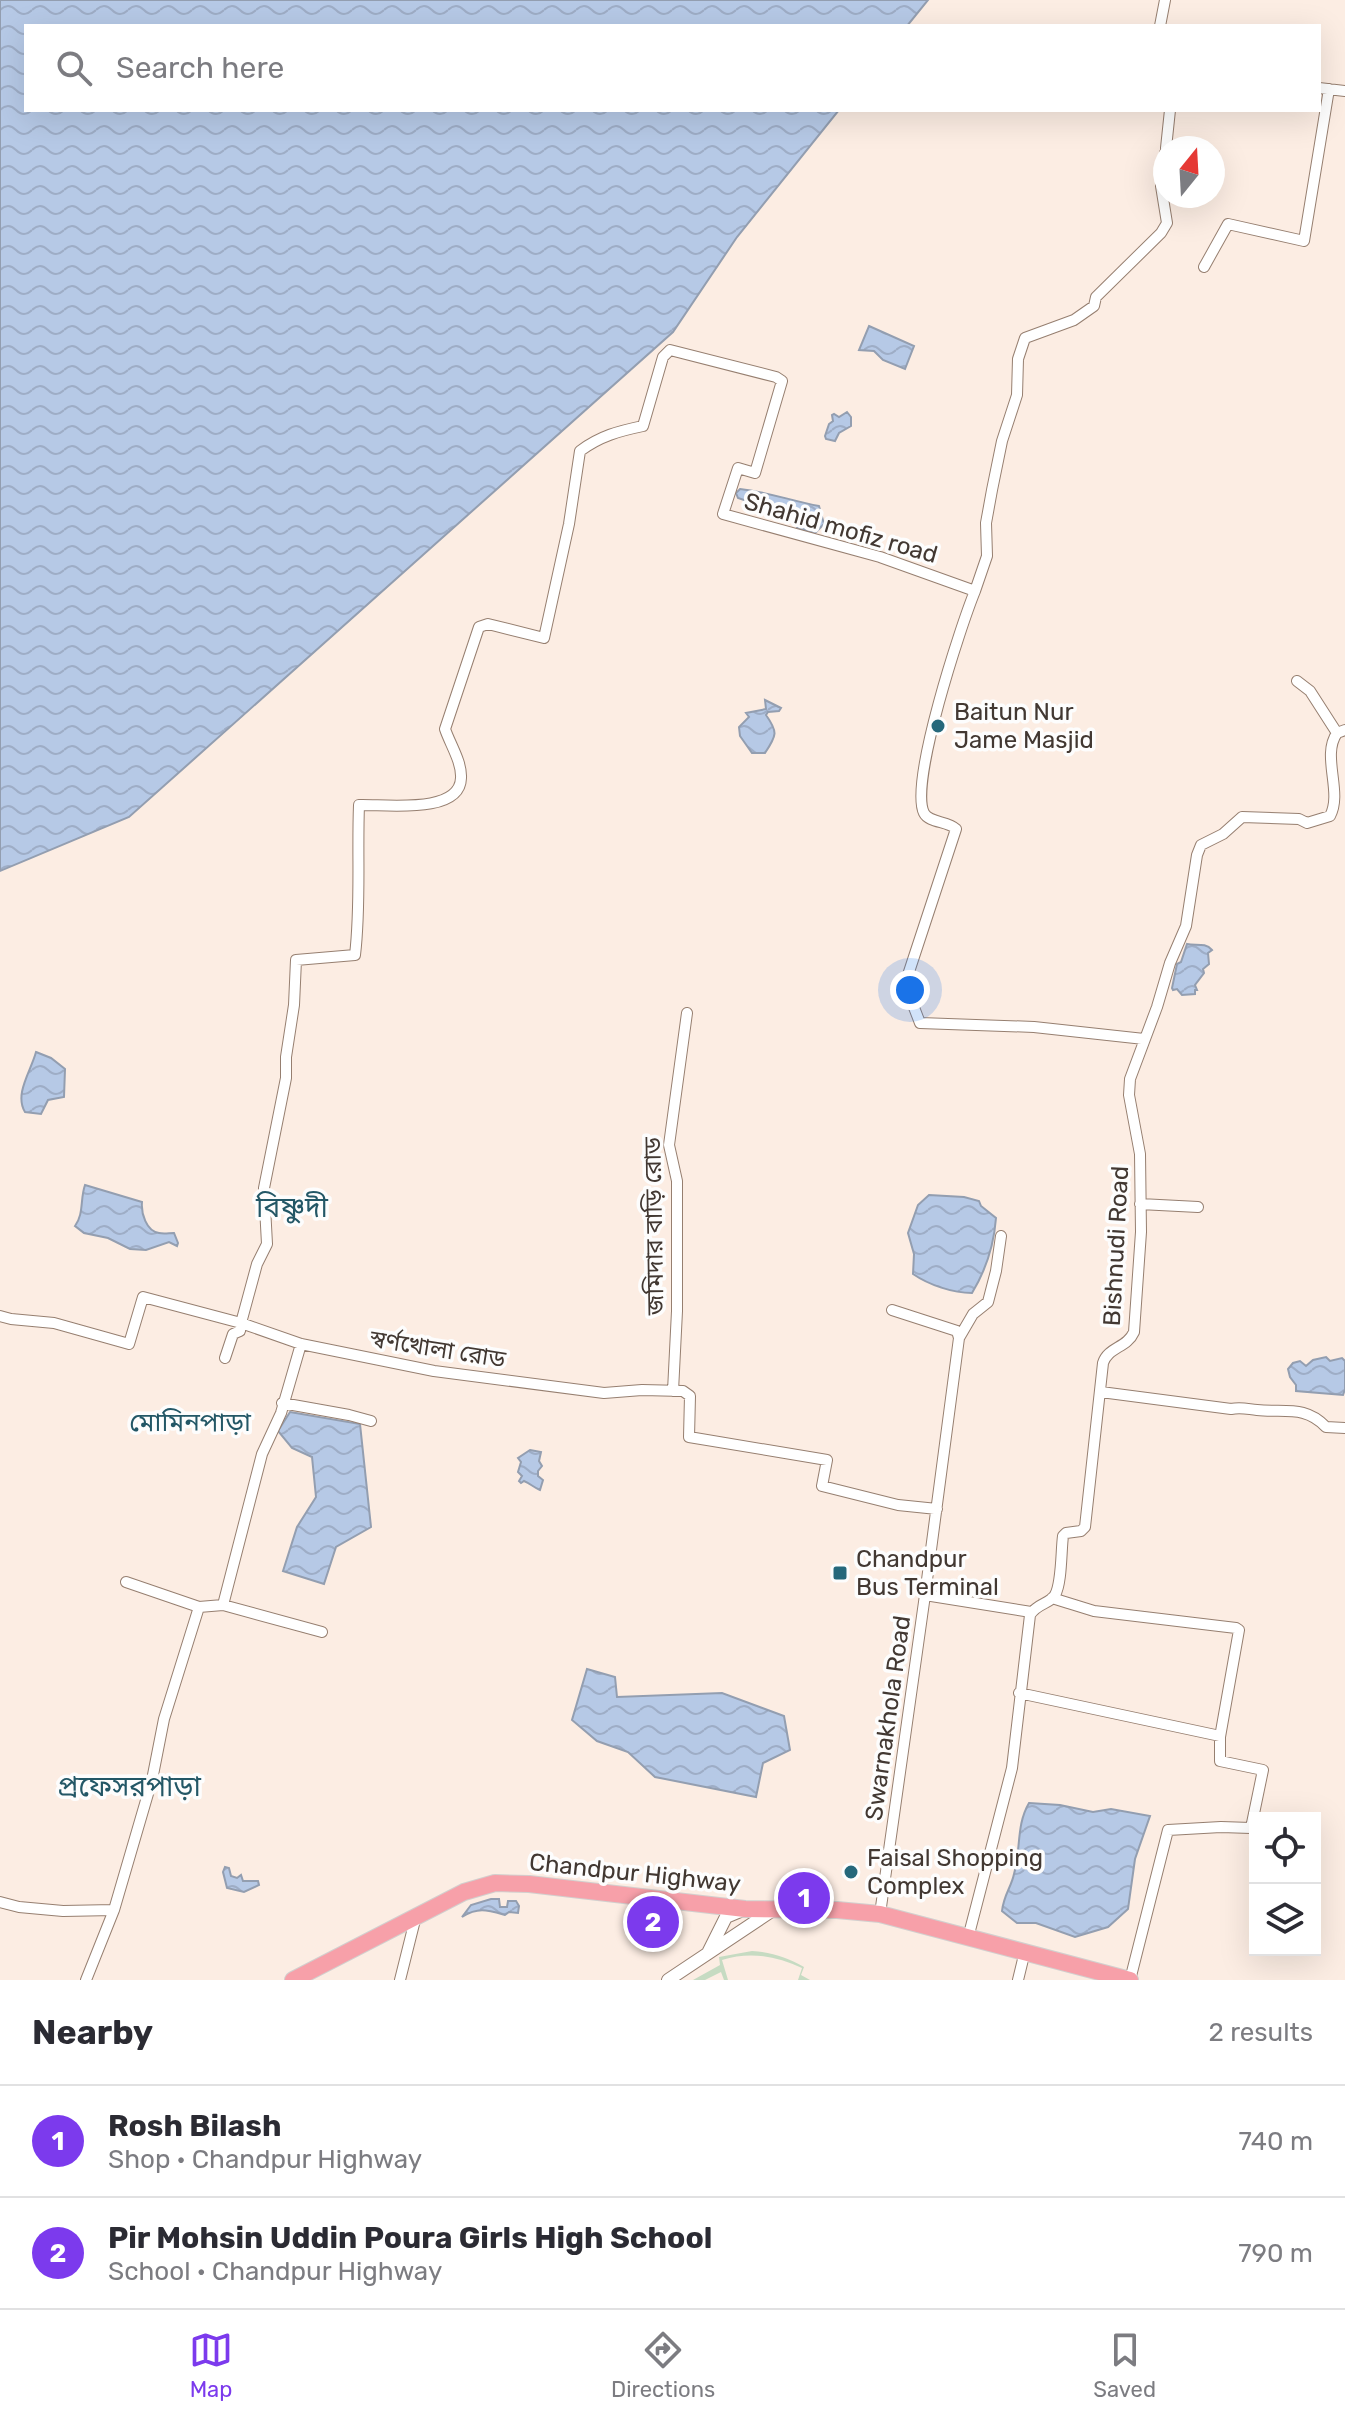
<!DOCTYPE html>
<meta charset="utf-8">
<style>
:root{--surface:#fff;--page:#f7f7f7;--text:#2b2b33;--muted:#7c7c81;--line:#e1e1e2;--accent:#7c3aed}
body{margin:0;font-family:Rubik,"Noto Sans Bengali",sans-serif;background:var(--page);color:var(--text)}
.controls{position:absolute;right:24px;bottom:24px;display:grid;overflow:hidden;border-radius:0px;box-shadow:0 8px 32px #0002}
.controls button{width:72px;height:72px;display:grid;place-items:center;padding:0;border:0;border-bottom:2px solid var(--line);background:var(--surface);color:var(--text);font:40px sans-serif}
.compass{position:absolute;left:1153px;top:136px;width:72px;height:72px;border-radius:50%;background:var(--surface);box-shadow:0 8px 32px #0002;rotate:18deg}
.you{position:absolute;left:910px;top:990px;width:28px;height:28px;margin:-20px;border:6px solid #fff;border-radius:50%;background:#1a73e8;box-shadow:0 0 0 12px #1a73e833}
.badge{display:grid;place-items:center;width:52px;height:52px;border-radius:50%;background:var(--accent);color:#fff;font-size:26px;font-weight:700}
.pin{position:absolute;translate:-50% -50%;border:4px solid #fff;box-shadow:0 2px 8px #0006}
.list{margin:0;padding:0;list-style:none}
h2{display:flex;justify-content:space-between;align-items:center;height:104px;margin:0;padding:0 32px;font-size:34px}
h2 small{font-size:26px;font-weight:400;color:var(--muted)}
.list li{display:grid;grid-template-columns:52px 1fr auto;gap:24px;align-items:center;box-sizing:border-box;height:112px;padding:0 32px;border-top:2px solid var(--line)}
.list b{display:block;font-size:30px;white-space:nowrap}
.list p{margin:0;font-size:26px;white-space:nowrap;color:var(--muted)}
.list em{font-size:26px;font-style:normal;color:var(--muted)}
.icon{flex:none;width:44px;height:44px;fill:none;stroke:currentColor;stroke-width:2;stroke-linecap:round;stroke-linejoin:round}
.map{position:relative;flex:none;width:1345px;height:1980px;overflow:hidden}
.search{position:absolute;background:var(--surface);box-shadow:0 8px 32px #0002;left:24px;right:24px;top:24px;height:88px;display:flex;align-items:center;gap:20px;box-sizing:border-box;padding:0 28px;border-radius:0px;color:var(--muted);font-size:30px}
.sheet{height:328px;background:var(--surface)}
nav{display:flex;justify-content:space-around;align-items:center;box-sizing:border-box;height:112px;border-top:2px solid var(--line);background:var(--surface);font-size:22px;color:var(--muted)}
nav a{display:grid;justify-items:center;gap:4px}
nav .on{color:var(--accent)}
.map>svg:first-child{display:block}
.green{fill:#c6dbc2}
.water{fill:url(#water-waves);stroke:#939eb0;stroke-width:2}
.lines{fill:none;stroke-linecap:round;stroke-linejoin:round}
.minor-casing{stroke:#967f70;stroke-width:12}
.tertiary-casing{stroke:#967f70;stroke-width:14}
.primary-casing{stroke:#d2cfce;stroke-width:18}
.minor{stroke:#fff;stroke-width:10}
.tertiary{stroke:#fff;stroke-width:12}
.primary{stroke:#f7a0a9;stroke-width:16}
.poi-dot{fill:#26687b;stroke:#fdfdfd;stroke-width:3}
.labels{text-anchor:middle;stroke-width:7;stroke-linejoin:round;paint-order:stroke}
.street-label{font-size:24px;fill:#423832;stroke:#fdfdfd}
.poi-label{font-size:24px;fill:#423832;stroke:#fdfdfd;text-anchor:start}
.neighbourhood-label{font-size:26px;fill:#235766;stroke:#fdfdfd}
.quarter-label{font-size:28px;fill:#235766;stroke:#fdfdfd}
</style>
<div class="map">
<svg width="1345" height="1980" viewBox="0 0 1345 1980">
<defs>
<pattern id="water-waves" width="16" height="10" patternUnits="userSpaceOnUse" patternTransform="scale(2)"><rect width="16" height="10" fill="#b6c9e6"/><path d="M0 5q4-4 8 0t8 0" fill="none" stroke="#9eadc6"/></pattern>
</defs>
<rect width="100%" height="100%" fill="#fcede3"/>
<path class="green" d="M752,1951C771,1952 788,1958 804,1967L801,1975L810,1980H798L802,1968C776,1956 750,1951 722,1960L728,1980H724L721,1972L705,1980H693L720,1965L719,1957Z"/>
<path class="water" d="M0,0H928L907,26H26V110H839L737,237L673,332L129,817L0,871Z
M869,326L914,346L905,369L883,360L874,351L859,350Z
M847,412L851,417V426L839,433L835,441L826,439L825,436L829,424L833,421L832,415L834,414L839,417Z
M740,489C768,492 792,501 819,506L824,524L815,533L798,528L785,514L738,498L736,493Z
M765,700L781,708L779,711L768,712L766,715C778,732 777,735 765,753H752L740,736L739,727L749,717L746,713L766,709Z
M1187,944C1196,946 1205,942 1212,950L1208,953L1209,964L1203,969L1204,973L1195,985L1197,990H1195V994L1182,995L1177,989L1173,990L1172,988L1177,964L1181,962Z
M36,1052L51,1058L65,1069L64,1097L48,1100L41,1114L25,1112C14,1094 31,1071 36,1052Z
M85,1185L142,1202C141,1213 146,1231 159,1233C164,1234 169,1233 174,1233L178,1243L177,1246L169,1242L146,1250L130,1249L108,1238L84,1233L75,1226C84,1214 80,1199 85,1185Z
M929,1195L964,1197L979,1201L981,1206L996,1218C994,1244 986,1270 972,1293C953,1293 929,1285 913,1274L914,1254L908,1233L918,1205Z
M1326,1357L1330,1361L1342,1358L1345,1361V1389L1343,1395L1296,1391V1385L1290,1377L1288,1369L1293,1363L1300,1361L1306,1366L1313,1360Z
M290,1412L360,1424L371,1527L336,1547L324,1584L283,1571L297,1527L316,1497L312,1457L292,1448L278,1431Z
M530,1450L541,1452L539,1461L542,1466L538,1471V1476L543,1480L540,1490C533,1487 531,1484 524,1481L521,1483L519,1481L522,1476L518,1472L521,1462L518,1458Z
M587,1669L615,1677L617,1697L722,1693L784,1716L790,1750L763,1763L756,1797L655,1777L628,1752L597,1741L572,1720Z
M1029,1803L1060,1805L1093,1812L1111,1809L1150,1816L1135,1859L1128,1909L1108,1927L1075,1937L1036,1923H1017L1002,1911C1004,1894 1011,1888 1014,1874C1021,1850 1016,1825 1029,1803Z
M225,1867L229,1868L231,1876L237,1878L241,1875L243,1881H258L259,1885L244,1892L227,1888L223,1872Z
M491,1899H499L500,1907H507L508,1901H516L519,1906L518,1913L509,1912L505,1915C487,1910 478,1907 462,1917L471,1905Z"/>
<g class="lines">
<defs>
<path id="minor" d="M1160,26L1165,0
M1319,88L1345,91
M1166,148L1170,110
M1204,267L1228,224L1304,241L1329,89
M975,591L987,556L986,523L992,490L1002,441L1017,395L1018,359L1025,338L1074,320L1094,306L1096,297L1161,233L1167,223L1161,186L1165,153
M1297,681L1310,691L1337,733
M1140,1204L1198,1207
M892,1310L957,1331L959,1338
M0,1316L11,1319L54,1323L129,1344L143,1297L241,1323L257,1264L267,1244L264,1188L286,1078V1057L294,1005L296,960L355,955C361,905 357,855 359,805C384,804 460,815 461,778C462,762 450,744 445,729L479,627L488,624L544,638L569,524L580,451C600,436 619,431 643,426L663,357L670,350L776,377L782,381L755,473L738,468L723,514L880,557L975,591C961,625 909,783 924,813C929,823 948,821 956,829L905,984L920,1023L1034,1027L1144,1039
M225,1358L233,1334L240,1331L241,1323L301,1344L434,1371L604,1393L642,1390L683,1391L690,1396L689,1437L827,1460L822,1486L898,1505L937,1509
M673,1391L677,1311V1181L669,1145L687,1013
M1101,1392L1231,1409C1241,1407 1247,1409 1257,1410C1285,1413 1305,1405 1326,1427L1345,1428
M282,1403L349,1415L371,1421
M126,1582L199,1607L223,1605L322,1632
M925,1595L1031,1612
M1068,1603L1052,1598L1094,1611L1236,1628L1239,1630L1220,1737
M223,1605L262,1454L281,1413L301,1344
M1019,1693L1220,1736V1761L1263,1770L1251,1828L1221,1827L1168,1830L1130,1980
M0,1902L19,1907L63,1911L114,1910L152,1780L164,1719L199,1607
M880,1914L925,1595L959,1338L973,1314L988,1302L996,1271L1001,1236
M968,1938L1012,1768L1030,1615C1037,1603 1050,1604 1055,1595C1062,1583 1061,1550 1063,1536L1066,1533L1081,1531L1085,1527L1103,1363C1108,1347 1127,1348 1134,1332L1141,1232L1140,1154L1129,1095L1130,1079L1157,1007L1170,963L1186,926L1197,855L1201,845L1223,834L1242,817L1299,819L1307,823L1330,816C1343,792 1321,756 1337,733L1345,730
M86,1980L114,1910
M400,1980L416,1916
M1018,1980L1025,1951"/>
<path id="tertiary" d="M708,1953L726,1917L745,1909
M668,1980L773,1910"/>
<path id="primary" d="M293,1980L464,1892L495,1883L529,1884L745,1909L837,1910L880,1914L1130,1980"/>
</defs>
<use href="#minor" class="minor-casing"/>
<use href="#tertiary" class="tertiary-casing"/>
<use href="#primary" class="primary-casing"/>
<use href="#minor" class="minor"/>
<use href="#tertiary" class="tertiary"/>
<use href="#primary" class="primary"/>
</g>
<g class="poi-dot">
<circle cx="938" cy="726" r="8"/>
<rect x="832" y="1565" width="16" height="16" rx="4"/>
<circle cx="851" cy="1872" r="8"/>
</g>
<g class="labels">
<g class="street-label">
<text transform="translate(841 528) rotate(16)" y="8">Shahid mofiz road</text>
<text transform="translate(654 1226) rotate(-91)" y="8">জমিদার বাড়ি রোড</text>
<text transform="translate(1116 1246) rotate(-87)" y="8">Bishnudi Road</text>
<text transform="translate(438 1349) rotate(9)" y="8">স্বর্ণখোলা রোড</text>
<text transform="translate(888 1718) rotate(-82)" y="8">Swarnakhola Road</text>
<text transform="translate(635 1873) rotate(6)" y="8">Chandpur Highway</text>
</g>
<g class="poi-label">
<text x="954" y="720">Baitun Nur<tspan x="954" dy="28">Jame Masjid</tspan></text>
<text x="856" y="1567">Chandpur<tspan x="856" dy="28">Bus Terminal</tspan></text>
<text x="867" y="1866">Faisal Shopping<tspan x="867" dy="28">Complex</tspan></text>
</g>
<g class="neighbourhood-label">
<text x="190" y="1431">মোমিনপাড়া</text>
</g>
<g class="quarter-label">
<text x="292" y="1217">বিষ্ণুদী</text>
<text x="129" y="1796">প্রফেসরপাড়া</text>
</g>
</g>
</svg>
<div class="controls">
<button><svg class="icon" aria-label="locate" viewBox="0 0 24 24"><circle cx="12" cy="12" r="6"/><path d="M12 2v4M12 18v4M2 12h4M18 12h4"/></svg></button>
<button><svg class="icon" aria-label="layers" viewBox="0 0 24 24"><path d="M12 4l9 5-9 5-9-5zM3 14l9 5 9-5"/></svg></button>
</div>
<svg class="compass" viewBox="-18 -18 36 36"><path d="M0-13l5 13h-10z" fill="#e53935"/><path d="M0 13l5-13h-10z" fill="#7c7c81"/></svg>
<div class="you"></div>
<div class="pin badge" style="left:804px;top:1898px">1</div>
<div class="pin badge" style="left:653px;top:1922px">2</div>
<div class="search"><svg class="icon" aria-label="search" viewBox="0 0 24 24"><circle cx="10" cy="10" r="6"/><path d="M15 15l6 6"/></svg>Search here</div>
</div>
<section class="sheet">
<h2>Nearby<small>2 results</small></h2>
<ul class="list">
<li><span class="badge">1</span><div><b>Rosh Bilash</b><p>Shop · Chandpur Highway</p></div><em>740 m</em></li>
<li><span class="badge">2</span><div><b>Pir Mohsin Uddin Poura Girls High School</b><p>School · Chandpur Highway</p></div><em>790 m</em></li>
</ul>
</section>
<nav>
<a class="on"><svg class="icon" aria-label="map" viewBox="0 0 24 24"><path d="M3 6l6-2 6 2 6-2v14l-6 2-6-2-6 2zM9 4v14M15 6v14"/></svg>Map</a>
<a><svg class="icon" aria-label="directions" viewBox="0 0 24 24"><path d="M12 3l9 9-9 9-9-9zM9 14v-3h6M13 9l2 2-2 2"/></svg>Directions</a>
<a><svg class="icon" aria-label="saved" viewBox="0 0 24 24"><path d="M7 4h10v16l-5-4-5 4z"/></svg>Saved</a>
</nav>
